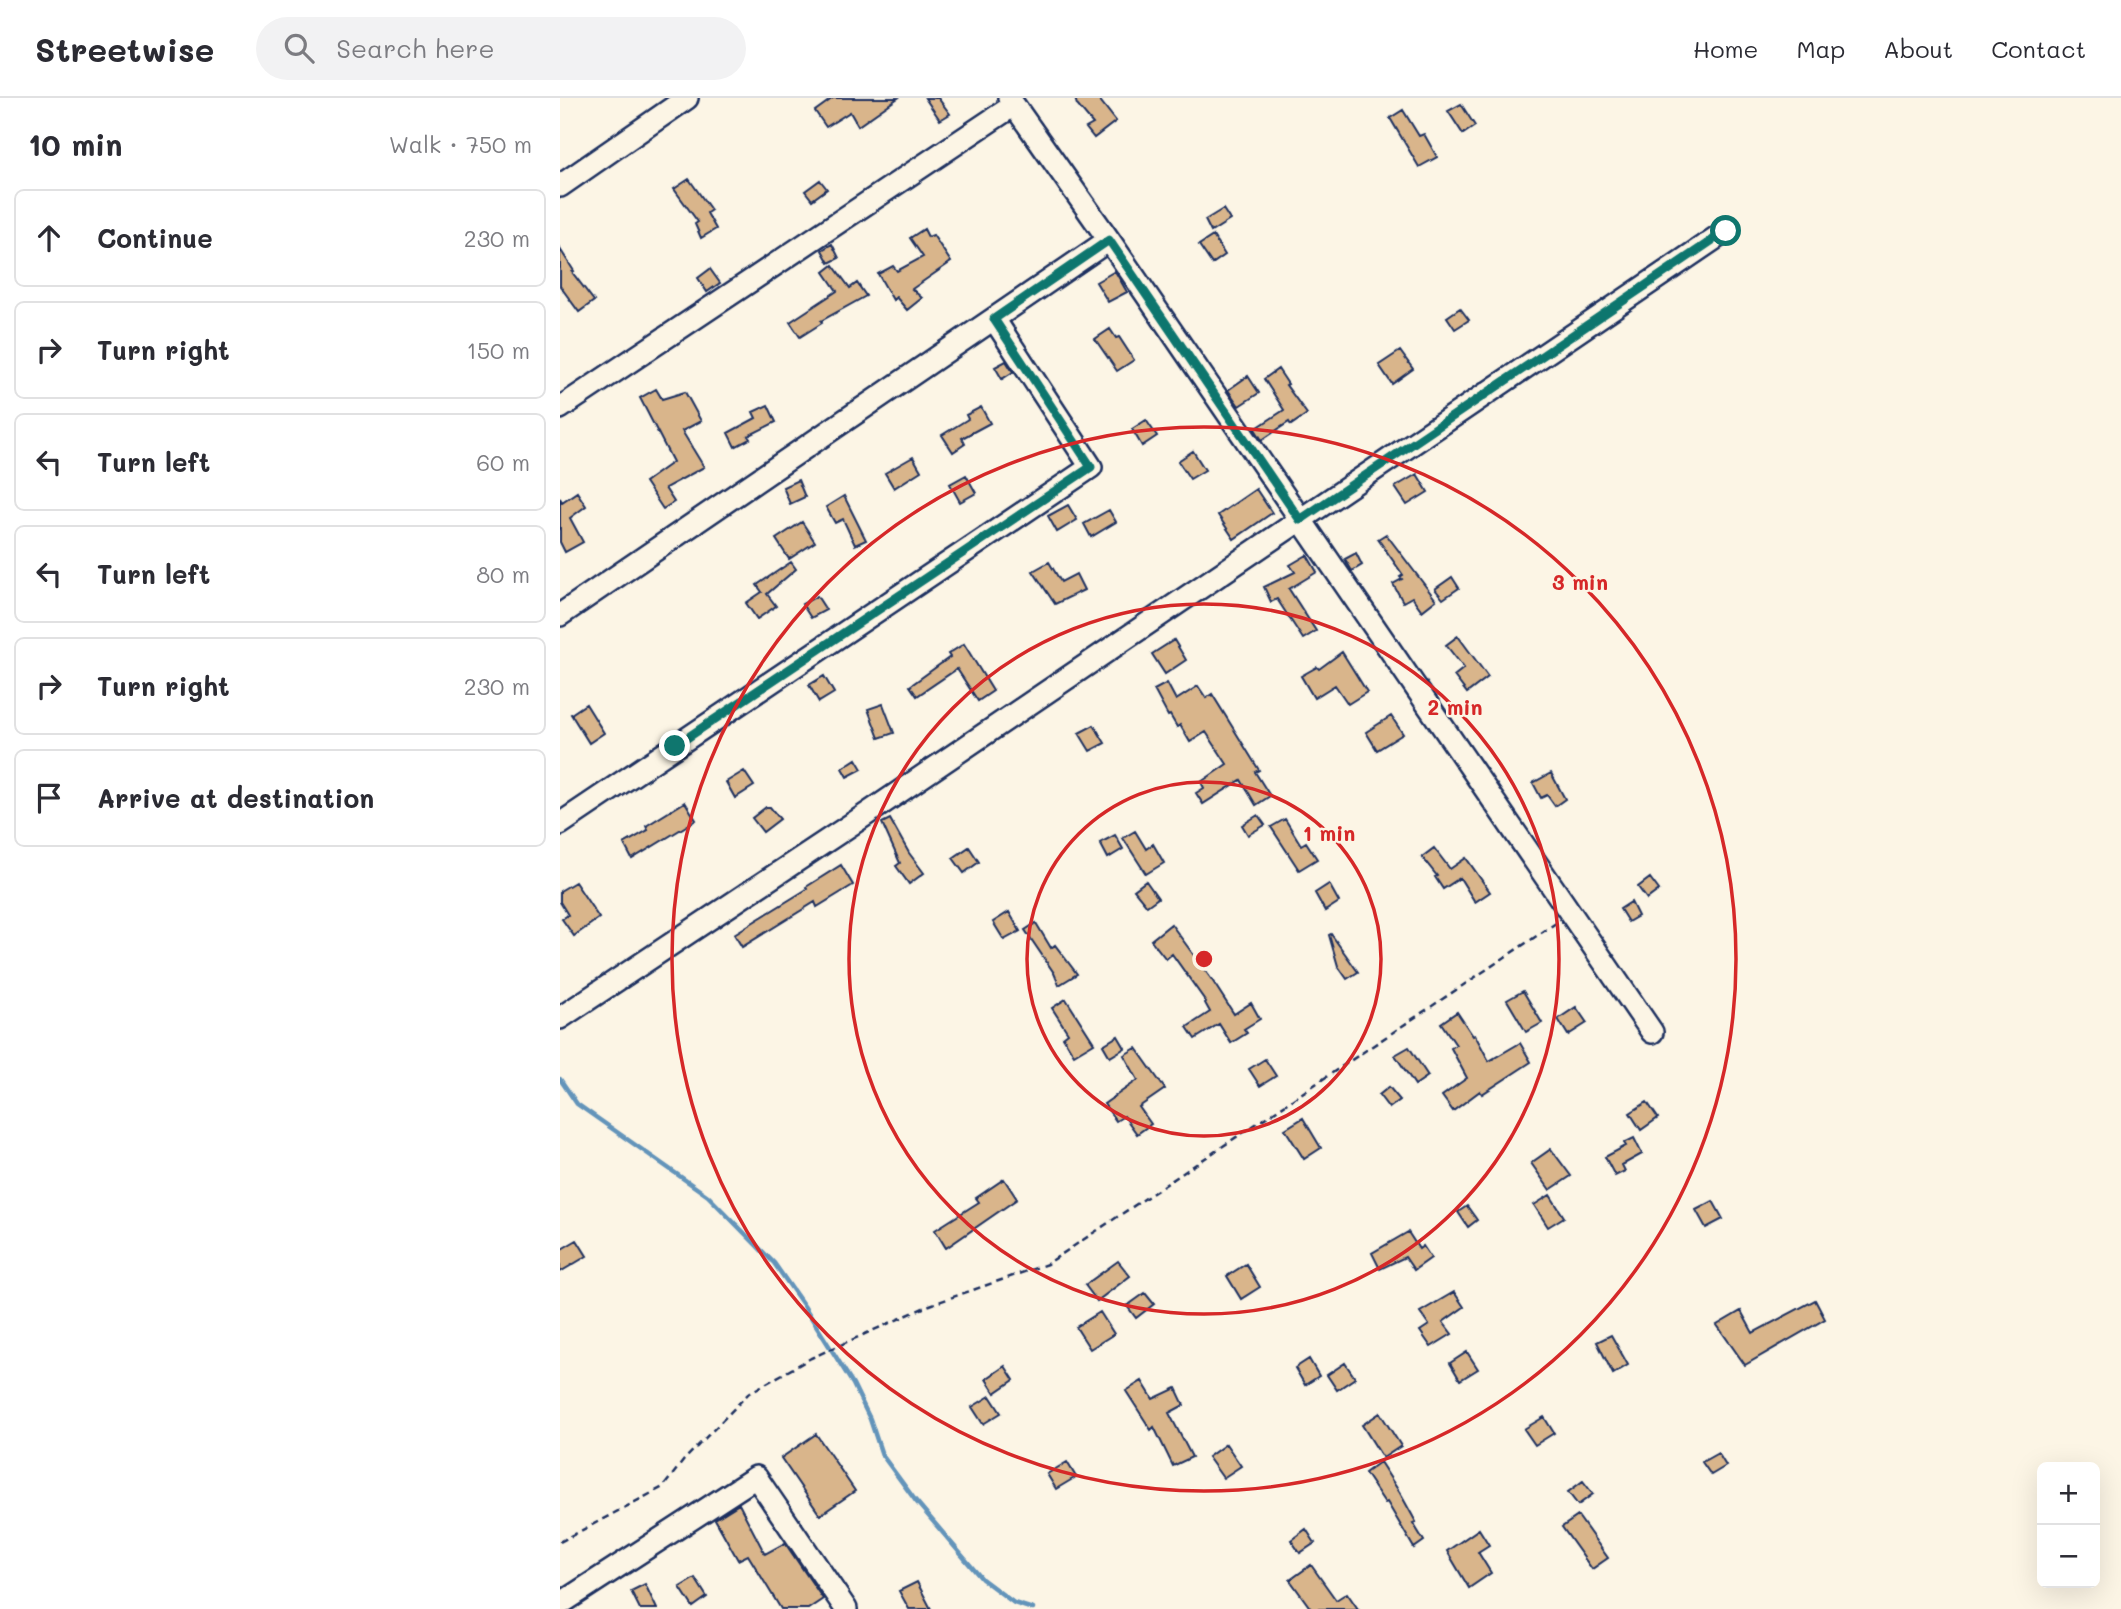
<!DOCTYPE html>
<meta charset="utf-8">
<style>
:root{--surface:#fff;--page:#f2f2f3;--text:#2b2b33;--muted:#7c7c81;--line:#e1e1e2}
body{margin:0;font-family:Mali,sans-serif;background:var(--page);color:var(--text)}
.controls{position:absolute;right:21px;bottom:21px;display:grid;overflow:hidden;border-radius:10px;box-shadow:0 7px 28px #0002}
.controls button{width:63px;height:63px;display:grid;place-items:center;padding:0;border:0;border-bottom:2px solid var(--line);background:var(--surface);color:var(--text);font:35px sans-serif}
.stop{position:absolute;width:21px;height:21px;margin:-16px;border:5px solid #0f766e;border-radius:50%;background:#fff}
.stop.end{background:#0f766e;border-color:#fff;box-shadow:0 2px 7px #0008}
.list{margin:0;padding:0;list-style:none}
h2{display:flex;justify-content:space-between;align-items:center;height:91px;margin:0;padding:0 28px;font-size:30px}
h2 small{font-size:23px;font-weight:400;color:var(--muted)}
.list li{display:grid;grid-template-columns:46px 1fr auto;gap:21px;align-items:center;box-sizing:border-box;height:98px;margin:0 14px 14px;padding:0 14px;border:2px solid var(--line);border-radius:10px}
.list b{display:block;font-size:26px;white-space:nowrap}
.list em{font-size:23px;font-style:normal;color:var(--muted)}
.icon{flex:none;width:38px;height:38px;fill:none;stroke:currentColor;stroke-width:2;stroke-linecap:round;stroke-linejoin:round}
.map{position:relative;flex:none;width:1561px;height:1511px;overflow:hidden}
header{display:flex;align-items:center;gap:42px;box-sizing:border-box;height:98px;padding:0 35px;background:var(--surface);border-bottom:2px solid var(--line)}
header strong{font-size:33px}
nav{display:flex;gap:38px;margin-inline-start:auto;font-size:24px}
.search{width:490px;height:63px;background:var(--page);display:flex;align-items:center;gap:18px;box-sizing:border-box;padding:0 24px;border-radius:38px;color:var(--muted);font-size:26px}
main{display:flex}
aside{flex:1;background:var(--surface)}
.map>svg:first-child{display:block}
.lines{fill:none;stroke-linecap:round;stroke-linejoin:round}
.stream{stroke:#6494ba;stroke-width:4.5}
.building{fill:#d9b58b;stroke:#1b2f5e;stroke-width:2}
.minor-casing{stroke:#1b2f5e;stroke-width:26}
.path{stroke:#1b2f5e;stroke-width:2.5;stroke-dasharray:7 5;stroke-linecap:butt}
.minor{stroke:#fcf5e5;stroke-width:21}
.route{stroke:#0f766e;stroke-width:9}
.ring{fill:none;stroke:#d62828;stroke-width:3.5}
.centre{fill:#d62828;stroke:#fcf5e5;stroke-width:3.5}
.ring-label{font-size:21px;text-anchor:middle;font-weight:bold;fill:#d62828;stroke:#fcf5e5;stroke-width:5;stroke-linejoin:round;paint-order:stroke}
</style>
<header>
<strong>Streetwise</strong>
<div class="search"><svg class="icon" aria-label="search" viewBox="0 0 24 24"><circle cx="10" cy="10" r="6"/><path d="M15 15l6 6"/></svg>Search here</div>
<nav><a>Home</a><a>Map</a><a>About</a><a>Contact</a></nav>
</header>
<main>
<aside>
<h2>10 min<small>Walk · 750 m</small></h2>
<ul class="list">
<li><svg class="icon" aria-label="ahead" viewBox="0 0 24 24"><path d="M12 20V5M6 11l6-6 6 6"/></svg><div><b>Continue</b></div><em>230 m</em></li>
<li><svg class="icon" aria-label="right" viewBox="0 0 24 24"><path d="M7 20v-9h11M14 6l5 5-5 5"/></svg><div><b>Turn right</b></div><em>150 m</em></li>
<li><svg class="icon" aria-label="left" viewBox="0 0 24 24"><path d="M17 20v-9H6M10 6l-5 5 5 5"/></svg><div><b>Turn left</b></div><em>60 m</em></li>
<li><svg class="icon" aria-label="left" viewBox="0 0 24 24"><path d="M17 20v-9H6M10 6l-5 5 5 5"/></svg><div><b>Turn left</b></div><em>80 m</em></li>
<li><svg class="icon" aria-label="right" viewBox="0 0 24 24"><path d="M7 20v-9h11M14 6l5 5-5 5"/></svg><div><b>Turn right</b></div><em>230 m</em></li>
<li><svg class="icon" aria-label="arrive" viewBox="0 0 24 24"><path d="M6 21V4h12l-3 4 3 4H6"/></svg><div><b>Arrive at destination</b></div></li>
</ul>
</aside>
<div class="map">
<svg width="1561" height="1511" viewBox="0 0 1561 1511">
<rect width="100%" height="100%" fill="#fcf5e5"/>
<filter id="ink" filterUnits="userSpaceOnUse"><feTurbulence type="fractalNoise" baseFrequency=".0143" numOctaves="2"/><feDisplacementMap in="SourceGraphic" scale="14" xChannelSelector="R" yChannelSelector="G"/><feConvolveMatrix kernelMatrix="1 2 1 2 8 2 1 2 1" color-interpolation-filters="sRGB"/></filter>
<g filter="url(#ink)">
<g class="lines">
<path class="stream" d="M0,981L17,1006L148,1098L214,1165L244,1208L293,1286L310,1321L322,1357L355,1402L422,1481L454,1505L473,1511"/>
</g>
<path class="building" d="M273,0H338L298,28L290,14L266,29L255,13Z
M365,0H378L390,16L380,22Z
M515,0H538L556,23L534,40L526,30L533,26L517,7Z
M901,6L915,28L903,36L888,13Z
M843,12L859,38L864,36L877,59L859,69L830,20Z
M129,81L151,112L147,115L156,131L141,140L135,126L138,124L114,91Z
M260,82L267,91L252,102L245,93Z
M663,111L670,122L651,134L645,122Z
M364,131L368,139L373,137L391,164L352,191L362,200L347,212L336,199L333,202L318,176L333,168L337,173L363,159L350,140Z
M653,138L665,157L652,166L639,147Z
M272,146L279,160L269,165L262,152Z
M0,151L14,173L12,174L34,203L19,214L0,188Z
M273,167L290,190L297,185L306,198L261,223L262,225L240,239L230,224L277,193L264,174Z
M150,171L160,185L147,194L138,180Z
M555,173L567,194L548,204L536,184Z
M900,210L909,222L895,231L887,219Z
M550,231L556,240L559,239L574,262L557,273L535,241Z
M840,253L853,271L832,286L819,267Z
M446,263L453,274L442,281L435,269Z
M718,271L728,286L726,287L747,316L731,327L729,324L702,342L695,331L724,312L704,281Z
M688,278L699,295L679,308L668,292Z
M96,291L102,301L125,294L141,323L122,333L144,369L105,390L114,404L103,411L85,384L113,364L80,300Z
M208,307L216,324L188,338L190,341L175,349L168,335L196,320L193,314Z
M421,309L430,325L402,340L405,346L393,354L382,337L408,321L406,317Z
M586,322L597,338L582,348L572,331Z
M633,353L645,372L630,381L618,363Z
M353,359L361,373L334,390L325,375Z
M857,376L868,394L847,407L835,389Z
M406,377L416,395L400,404L390,386Z
M238,382L245,399L230,406L223,389Z
M696,391L712,415L674,441L658,417Z
M17,394L26,408L10,420L23,444L5,454L0,444V400L2,404Z
M284,398L306,442L295,447L283,421L275,425L266,409Z
M508,407L517,422L497,434L488,418Z
M549,412L556,424L531,439L524,426Z
M242,424L255,444L229,461L216,441Z
M826,436L876,502L862,513L852,499L843,504L833,486L842,481L840,479L843,477L818,441Z
M796,455L802,467L792,473L785,461Z
M747,457L757,474L729,491L756,533L743,541L717,501L711,504L704,489L735,474L730,467Z
M231,464L236,471L207,496L216,508L197,521L186,505L202,494L197,487Z
M489,464L501,484L516,476L524,492L495,506L473,473Z
M892,479L899,490L883,501L875,491Z
M257,498L266,512L251,520L242,506Z
M898,538L928,579L907,595L894,578L904,570L886,547Z
M614,542L626,562L605,576L592,556Z
M404,546L433,593L418,603L397,571L357,598L350,588L390,559L388,556Z
M782,554L807,594L788,606L775,587L754,600L741,578L757,569L759,571Z
M264,578L274,595L259,604L249,587Z
M607,585L616,602L638,588L646,600L652,596L699,672L695,674L710,698L696,707L681,682L643,706L636,695L644,690L641,684L667,666L646,634L630,644L620,627L617,629L610,617L608,618L594,592Z
M26,606L44,635L29,645L11,616Z
M323,606L334,635L319,640L308,611Z
M831,618L843,636L817,652L806,634Z
M534,627L545,645L530,653L519,635Z
M296,661L302,671L287,679L282,670Z
M184,673L194,688L175,700L166,684Z
M991,675L1005,701L995,708L987,697L981,700L973,685Z
M125,704L136,722L72,761L64,746L88,732L86,728Z
M206,709H210L220,721L203,734L192,720Z
M698,717L705,727L688,737L682,727Z
M330,721L349,755L364,775L349,786L336,768L340,765L322,725Z
M725,721L741,747L746,744L757,761L739,772L711,729Z
M575,733L586,751L593,746L604,765L586,776L563,740Z
M555,737L563,751L548,760L540,745Z
M409,749L419,764L404,775L393,760Z
M874,750L890,771L906,760L930,794L915,804L900,780L883,791L875,779L877,778L862,759Z
M281,767L293,787L257,809L255,804L182,849L174,836L247,791L246,789Z
M1090,780L1099,792L1087,801L1078,789Z
M586,783L598,800L587,808L574,792Z
M15,784L39,820L14,838L2,821L8,817L0,804V793Z
M769,786L779,804L765,813L755,795Z
M1071,804L1078,818L1068,824L1060,811Z
M449,814L460,833L444,842L433,824Z
M476,825L491,850L495,847L517,876L499,887L494,875L465,832Z
M611,826L652,882L674,916L691,905L700,921L684,931L687,935L671,945L659,926L635,941L627,929L650,914L645,905L646,904L612,856L606,861L591,842Z
M771,836L798,874L787,881L778,868L769,837Z
M963,893L982,925L966,934L947,902Z
M506,901L534,945L514,957L503,939L508,935L492,910Z
M1016,909L1027,925L1008,937L998,921Z
M897,914L913,938L915,937L929,963L960,945L971,964L922,996L920,993L893,1013L882,998L907,980L891,950L896,947L881,925Z
M558,938L565,950L550,959L543,947Z
M849,949L868,978L855,987L835,957Z
M576,950L605,991L579,1009L591,1026L577,1036L564,1018L556,1023L544,1006L578,982L564,957Z
M705,961L716,978L700,988L689,971Z
M829,989L840,1002L829,1010L819,997Z
M1087,1004L1098,1020L1081,1032L1070,1015Z
M743,1020L761,1050L744,1061L725,1031Z
M1074,1040L1082,1056L1062,1067L1065,1073L1055,1078L1045,1059L1066,1048L1064,1045Z
M991,1051L1011,1078L990,1092L971,1065Z
M444,1081L457,1101L386,1150L375,1132L419,1104L416,1100Z
M990,1097L1004,1119L988,1129L974,1107Z
M1153,1103L1163,1121L1146,1130L1136,1112Z
M907,1108L917,1122L908,1129L898,1114Z
M848,1134L859,1151L863,1148L871,1160L854,1172L845,1159L820,1171L812,1155Z
M17,1142L27,1158L0,1174V1152Z
M558,1163L570,1178L537,1203L525,1187Z
M686,1166L700,1189L681,1201L667,1178Z
M894,1194L904,1209L883,1224L892,1236L871,1249L860,1233L869,1227L860,1214Z
M585,1195L594,1206L576,1220L567,1208Z
M1255,1202L1265,1221L1185,1267L1157,1227L1181,1213L1193,1235Z
M540,1214L554,1236L530,1251L516,1229Z
M1051,1237L1068,1267L1053,1276L1037,1244Z
M907,1254L918,1271L900,1282L890,1265Z
M749,1261L759,1278L745,1287L735,1270Z
M785,1265L795,1280L777,1292L767,1277Z
M445,1268L454,1282L435,1295L426,1281Z
M582,1283L593,1301L616,1290L624,1307L609,1315L632,1359L613,1368L594,1329L591,1332L566,1293Z
M430,1298L441,1315L423,1326L412,1309Z
M820,1315L841,1348L823,1360L802,1327Z
M984,1319L994,1335L975,1347L964,1331Z
M256,1336L295,1393L260,1417L221,1360Z
M666,1346L681,1368L663,1380L648,1359Z
M1158,1355L1166,1368L1151,1377L1142,1364Z
M507,1364L516,1379L496,1391L487,1376Z
M820,1364L840,1395L856,1424L853,1425L864,1443L854,1450L827,1404L825,1405L805,1375Z
M1023,1383L1033,1396L1018,1407L1008,1394Z
M179,1406L205,1456L225,1445L263,1501L248,1511H221L188,1457L178,1462L155,1421Z
M1018,1418L1048,1460L1032,1471L1002,1429Z
M746,1431L755,1445L740,1455L731,1442Z
M919,1431L929,1447L918,1454L931,1475L909,1490L887,1453Z
M751,1467L776,1502L787,1495L798,1511H751L730,1482Z
M135,1480L147,1499L133,1509L120,1489Z
M357,1484L371,1511H349L339,1493Z
M85,1486L97,1511H80L71,1493Z"/>
<g class="lines">
<defs>
<path id="minor" d="M449,0L549,142L1092,934
M0,88L127,0
M0,310L454,7
M0,517L549,142
M0,726L531,369L434,221
M0,920L301,720L1166,133
M0,1506L196,1379L286,1511"/>
</defs>
<use href="#minor" class="minor-casing"/>
<path class="path" d="M0,1444L103,1389L124,1362L189,1295L251,1260L370,1207L487,1166L996,825"/>
<use href="#minor" class="minor"/>
</g>
</g>
<g class="lines" filter="url(#ink)">
<path class="route" d="M115,648L531,369L434,221L549,142L740,422L1166,133"/>
</g>
<g class="ring">
<circle cx="644" cy="861" r="177"/>
<circle cx="644" cy="861" r="355"/>
<circle cx="644" cy="861" r="532"/>
</g>
<circle cx="644" cy="861" r="10" class="centre"/>
<g class="ring-label">
<text x="1020" y="492">3 min</text>
<text x="895" y="617">2 min</text>
<text x="769" y="743">1 min</text>
</g>
</svg>
<div class="controls">
<button>+</button>
<button>−</button>
</div>
<div class="stop" style="left:1166px;top:133px"></div>
<div class="stop end" style="left:115px;top:648px"></div>
</div>
</main>
